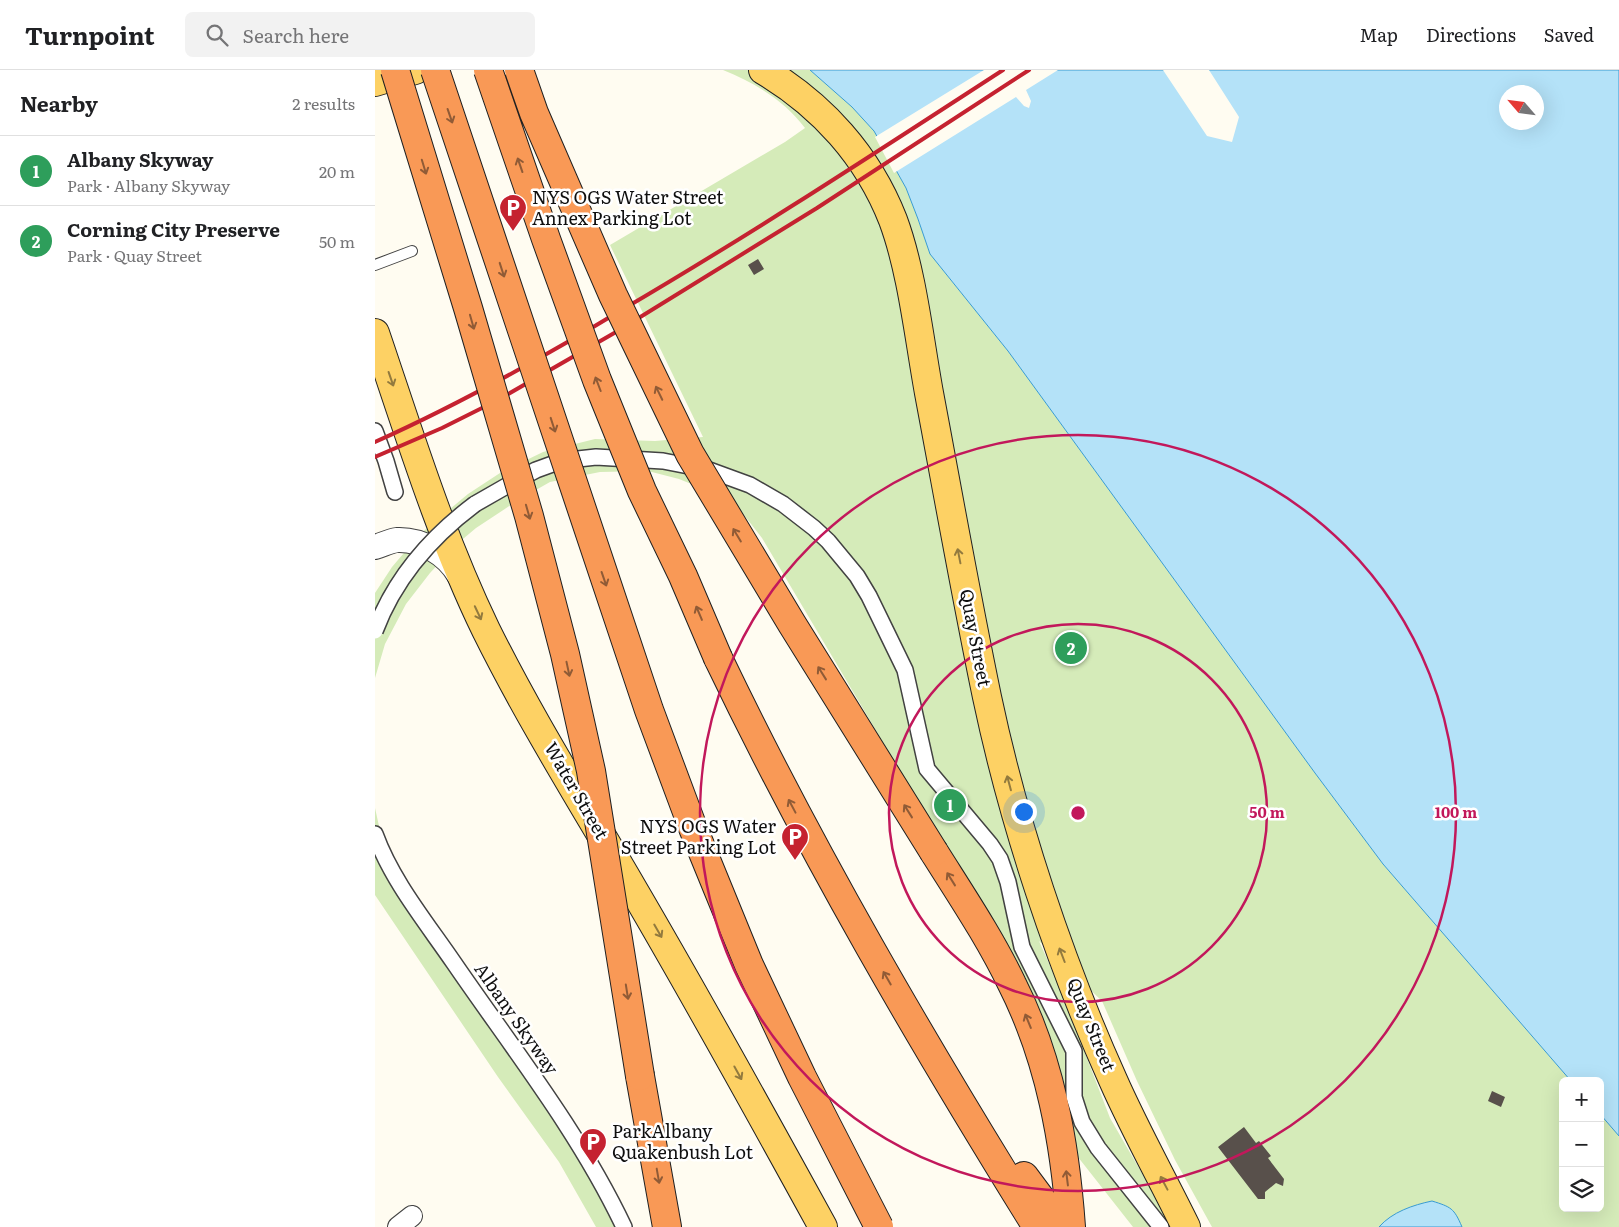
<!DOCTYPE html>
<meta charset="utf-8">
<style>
:root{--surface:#fff;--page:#f2f2f2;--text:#202124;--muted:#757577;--line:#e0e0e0;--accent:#db2777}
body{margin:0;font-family:Literata,serif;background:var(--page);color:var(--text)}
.controls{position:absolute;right:15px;bottom:15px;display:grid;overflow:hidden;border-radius:8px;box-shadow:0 5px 20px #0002}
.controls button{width:45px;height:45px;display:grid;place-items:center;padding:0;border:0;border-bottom:1px solid var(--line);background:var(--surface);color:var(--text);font:25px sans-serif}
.compass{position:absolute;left:1124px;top:15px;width:45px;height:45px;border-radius:50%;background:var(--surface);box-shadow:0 5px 20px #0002;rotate:298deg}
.you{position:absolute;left:648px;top:741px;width:18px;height:18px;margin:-12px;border:4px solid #fff;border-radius:50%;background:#1a73e8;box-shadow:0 0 0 8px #1a73e833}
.badge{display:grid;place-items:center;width:32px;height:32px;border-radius:50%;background:var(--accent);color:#fff;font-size:16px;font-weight:700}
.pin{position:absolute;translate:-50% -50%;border:2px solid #fff;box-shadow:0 1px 5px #0006}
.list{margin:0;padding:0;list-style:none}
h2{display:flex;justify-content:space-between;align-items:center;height:65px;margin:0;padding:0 20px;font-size:21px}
h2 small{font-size:16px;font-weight:400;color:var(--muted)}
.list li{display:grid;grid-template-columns:32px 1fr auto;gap:15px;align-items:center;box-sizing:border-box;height:70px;padding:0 20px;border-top:1px solid var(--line)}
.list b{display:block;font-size:19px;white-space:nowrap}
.list p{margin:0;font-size:16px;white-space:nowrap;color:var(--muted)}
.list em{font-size:16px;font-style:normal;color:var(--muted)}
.icon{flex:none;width:28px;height:28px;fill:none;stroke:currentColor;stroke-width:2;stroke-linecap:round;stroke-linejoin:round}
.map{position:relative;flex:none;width:1244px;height:1157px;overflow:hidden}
header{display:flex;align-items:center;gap:30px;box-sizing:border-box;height:70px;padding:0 25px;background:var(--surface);border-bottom:1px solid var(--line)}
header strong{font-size:24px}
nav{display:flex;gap:28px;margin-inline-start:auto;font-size:18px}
.search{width:350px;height:45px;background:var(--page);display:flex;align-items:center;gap:12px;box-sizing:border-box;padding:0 18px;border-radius:8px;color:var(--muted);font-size:19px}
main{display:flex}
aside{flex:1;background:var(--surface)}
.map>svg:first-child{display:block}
.green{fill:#d5ebb9}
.water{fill:#b4e2f8;stroke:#389bd2;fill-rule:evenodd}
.pier{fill:#fffcf1}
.building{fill:#58504b}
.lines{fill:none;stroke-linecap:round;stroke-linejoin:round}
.service-casing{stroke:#424242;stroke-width:12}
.pedestrian-casing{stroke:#424242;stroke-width:18}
.minor-casing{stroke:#424242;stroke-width:22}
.tertiary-casing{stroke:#424242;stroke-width:26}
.primary-casing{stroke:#202020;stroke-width:30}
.motorway-casing{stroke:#202020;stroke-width:30}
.service{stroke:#fff;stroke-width:10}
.pedestrian{stroke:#fff;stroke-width:15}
.minor{stroke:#fff;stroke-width:20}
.tertiary{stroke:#fff;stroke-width:24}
.primary{stroke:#fdd164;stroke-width:28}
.motorway{stroke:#f99956;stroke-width:28}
.rail{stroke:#c52230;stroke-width:4}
.pedestrian-bridge-casing{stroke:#424242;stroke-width:18;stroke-linecap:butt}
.motorway-bridge-casing{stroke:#202020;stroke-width:30;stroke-linecap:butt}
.pedestrian-bridge{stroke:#fff;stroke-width:15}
.motorway-bridge{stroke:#f99956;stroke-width:28}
.oneway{stroke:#905b36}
.oneway2{stroke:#927a3e}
.ring{fill:none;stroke:#c2185b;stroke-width:2.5}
.labels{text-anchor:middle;stroke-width:5;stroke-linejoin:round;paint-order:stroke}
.poi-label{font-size:18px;fill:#0f0f0f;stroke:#fff;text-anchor:start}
.street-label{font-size:18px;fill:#0f0f0f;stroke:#fff}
.centre{fill:#c2185b;stroke:#fff;stroke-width:2.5}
.ring-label{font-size:15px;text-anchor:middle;font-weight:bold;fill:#c2185b;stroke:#fff;stroke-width:5;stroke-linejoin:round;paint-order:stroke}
</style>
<header>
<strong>Turnpoint</strong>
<div class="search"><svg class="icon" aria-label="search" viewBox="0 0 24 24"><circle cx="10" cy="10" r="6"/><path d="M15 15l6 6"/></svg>Search here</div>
<nav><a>Map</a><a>Directions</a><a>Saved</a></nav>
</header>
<main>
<aside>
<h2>Nearby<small>2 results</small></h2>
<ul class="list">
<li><span class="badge" style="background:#2e9e5b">1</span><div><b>Albany Skyway</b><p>Park · Albany Skyway</p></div><em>20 m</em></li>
<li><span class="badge" style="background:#2e9e5b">2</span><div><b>Corning City Preserve</b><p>Park · Quay Street</p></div><em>50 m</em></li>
</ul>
</aside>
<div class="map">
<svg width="1244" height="1157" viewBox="0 0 1244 1157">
<rect width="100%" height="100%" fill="#fffcf1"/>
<path class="green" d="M348,0H435L477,37L499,61L531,118L543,149L555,184L633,281L940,703L1008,794L1196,1011H1188V1138H1225V1044L1244,1066V1157H837L800,1090L762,1011L727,931L664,871L685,918L735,1048L798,1157H758L699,1082L570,775L522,696L387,468L358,431L304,409L273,401L225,402L175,412L145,429L101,458L82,474L55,503L31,534L10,574L0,608V523L17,497L45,464L93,424L125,403L168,382L220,369L280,371L328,367L235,175L410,72L430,58C409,30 380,13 348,0Z
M0,738L6,765L28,808L208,1067L236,1115L256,1157H221L184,1092L123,1007L0,825Z"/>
<path class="water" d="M435,0H1244V1066L1225,1044V1011H1196L1008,794L940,703L633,281L555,184L543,149L531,118L499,61L477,37ZM1132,22H1162V52H1132Z
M1057,1131C1076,1137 1079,1138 1087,1157H1004C1017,1142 1038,1135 1057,1131Z"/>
<path class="pier" d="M609,0H683L651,20L656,31L654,38L649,36L641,27L519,103L500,67Z
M788,0H834L864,47L857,72L832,66Z"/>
<path class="building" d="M383,189L389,199L379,205L373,195Z
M1117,1021L1130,1027L1126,1037L1113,1031Z
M869,1057L881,1073L884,1071L896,1086L893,1088L909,1109L908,1116L901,1113L890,1122V1129H883L843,1077Z"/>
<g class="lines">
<defs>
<path id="service" d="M0,195L37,181"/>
<path id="pedestrian" d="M0,361L11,391L20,422
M100,434L142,410L161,400L183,392L203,389L221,387L288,391L334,400L375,415L408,434L439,458L453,471L482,506L494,526L530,600L552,699L615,774L625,789L633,812L647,877L699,981V1027L707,1052L723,1078L786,1157
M0,764C17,811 51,852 79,893C138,979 204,1062 249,1157"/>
<path id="minor" d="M23,1157L37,1146"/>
<path id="tertiary" d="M0,477C7,475 15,471 22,470C47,469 72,484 84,505"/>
<path id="primary" d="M388,0C447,35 493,86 518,150C537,201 544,268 554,323C573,424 591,526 612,627C639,755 684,890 738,1010C760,1060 787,1108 811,1157
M0,12L40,0
M0,263C34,363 65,465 111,560C155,649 208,733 258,819C323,930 386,1044 448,1157"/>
<path id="motorway" d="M343,588C437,784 547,972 662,1157
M559,782C586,825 615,868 637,914C675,989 690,1073 696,1157
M265,1006L292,1157
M649,1106L687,1157"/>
</defs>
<use href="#service" class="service-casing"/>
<use href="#pedestrian" class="pedestrian-casing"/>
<use href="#minor" class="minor-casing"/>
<use href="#tertiary" class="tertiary-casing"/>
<use href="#primary" class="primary-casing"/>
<use href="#motorway" class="motorway-casing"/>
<use href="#service" class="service"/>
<use href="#pedestrian" class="pedestrian"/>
<use href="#minor" class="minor"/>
<use href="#tertiary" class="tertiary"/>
<use href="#primary" class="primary"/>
<use href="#motorway" class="motorway"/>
<path class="rail" d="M0,372C87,333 169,287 250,238C378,163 503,81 628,0
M0,387L67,358L121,331L241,262L442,138L654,0"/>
<defs>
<path id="pedestrian-bridge" d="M0,561C19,510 56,467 100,434"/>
<path id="motorway-bridge" d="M20,0L93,238L154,446L190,584L216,701L265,1006
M60,0L274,640L318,758L374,895L427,1007L504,1157
M113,0L171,169L222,310L267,421L308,506L343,588
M144,0L159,43L238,225L315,384L417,554L559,782"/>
</defs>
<use href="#pedestrian-bridge" class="pedestrian-bridge-casing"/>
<use href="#motorway-bridge" class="motorway-bridge-casing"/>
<use href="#pedestrian-bridge" class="pedestrian-bridge"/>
<use href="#motorway-bridge" class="motorway-bridge"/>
</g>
<defs><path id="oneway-shaft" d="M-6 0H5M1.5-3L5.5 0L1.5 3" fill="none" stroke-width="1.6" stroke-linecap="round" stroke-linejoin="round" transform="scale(1.25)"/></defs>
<g class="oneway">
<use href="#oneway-shaft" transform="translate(75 46) rotate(71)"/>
<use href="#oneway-shaft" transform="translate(145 95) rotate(-109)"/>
<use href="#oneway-shaft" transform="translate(49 97) rotate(73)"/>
<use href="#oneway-shaft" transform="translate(127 200) rotate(72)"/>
<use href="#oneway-shaft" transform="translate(97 252) rotate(74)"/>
<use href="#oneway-shaft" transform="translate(223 314) rotate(-111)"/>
<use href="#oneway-shaft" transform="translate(284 323) rotate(-116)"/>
<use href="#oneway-shaft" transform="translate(178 355) rotate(72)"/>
<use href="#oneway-shaft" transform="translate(153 442) rotate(74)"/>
<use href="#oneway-shaft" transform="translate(362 465) rotate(-121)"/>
<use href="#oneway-shaft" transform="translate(229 509) rotate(71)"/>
<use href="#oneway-shaft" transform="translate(324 543) rotate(-113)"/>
<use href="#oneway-shaft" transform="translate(193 599) rotate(78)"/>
<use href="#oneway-shaft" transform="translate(447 603) rotate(-122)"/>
<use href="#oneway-shaft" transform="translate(417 736) rotate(-118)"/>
<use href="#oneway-shaft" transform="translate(533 741) rotate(-122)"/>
<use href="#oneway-shaft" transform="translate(576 809) rotate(-122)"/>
<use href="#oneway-shaft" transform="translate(512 908) rotate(-120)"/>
<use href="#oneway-shaft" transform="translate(252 922) rotate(81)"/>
<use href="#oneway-shaft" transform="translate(653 951) rotate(-112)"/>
<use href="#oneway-shaft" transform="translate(283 1106) rotate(80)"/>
<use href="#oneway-shaft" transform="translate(692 1108) rotate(-97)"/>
</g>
<g class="oneway2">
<use href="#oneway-shaft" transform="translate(16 309) rotate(71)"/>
<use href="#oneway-shaft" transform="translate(584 486) rotate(-101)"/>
<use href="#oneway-shaft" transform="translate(103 543) rotate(65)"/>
<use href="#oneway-shaft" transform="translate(634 713) rotate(-105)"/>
<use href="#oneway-shaft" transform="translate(283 861) rotate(60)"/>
<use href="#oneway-shaft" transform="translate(687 885) rotate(-111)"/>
<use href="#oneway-shaft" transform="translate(363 1003) rotate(61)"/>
<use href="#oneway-shaft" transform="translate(789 1113) rotate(-118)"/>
</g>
<g class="ring">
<circle cx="703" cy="743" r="189"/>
<circle cx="703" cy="743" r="378"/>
</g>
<defs>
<symbol id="parking-pin" viewBox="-11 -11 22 30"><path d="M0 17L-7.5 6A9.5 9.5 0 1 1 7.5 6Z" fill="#c52230" stroke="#fff"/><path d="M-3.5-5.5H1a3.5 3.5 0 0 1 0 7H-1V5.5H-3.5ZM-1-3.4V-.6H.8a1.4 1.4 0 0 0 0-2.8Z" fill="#fff"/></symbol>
</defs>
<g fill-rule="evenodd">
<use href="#parking-pin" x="122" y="122" width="32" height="43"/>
<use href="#parking-pin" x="404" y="751" width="32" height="43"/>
<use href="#parking-pin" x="202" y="1056" width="32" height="43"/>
</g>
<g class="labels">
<g class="poi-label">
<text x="157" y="134">NYS OGS Water Street<tspan x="157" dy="21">Annex Parking Lot</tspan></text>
<text x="401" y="763" text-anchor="end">NYS OGS Water<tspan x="401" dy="21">Street Parking Lot</tspan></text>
<text x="237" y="1068">ParkAlbany<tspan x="237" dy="21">Quakenbush Lot</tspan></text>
</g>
<g class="street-label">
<text transform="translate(600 568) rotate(79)" y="6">Quay Street</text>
<text transform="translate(201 721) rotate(60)" y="6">Water Street</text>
<text transform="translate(141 949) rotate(55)" y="6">Albany Skyway</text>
<text transform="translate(716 955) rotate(68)" y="6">Quay Street</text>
</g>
</g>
<circle cx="703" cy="743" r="8" class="centre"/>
<g class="ring-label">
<text x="892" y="748">50 m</text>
<text x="1081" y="748">100 m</text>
</g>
</svg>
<div class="controls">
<button>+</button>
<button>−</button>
<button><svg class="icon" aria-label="layers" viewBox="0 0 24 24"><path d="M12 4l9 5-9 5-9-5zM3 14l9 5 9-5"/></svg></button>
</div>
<svg class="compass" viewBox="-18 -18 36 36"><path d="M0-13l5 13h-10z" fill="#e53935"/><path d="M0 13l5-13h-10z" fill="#757577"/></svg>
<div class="you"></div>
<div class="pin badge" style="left:575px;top:735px;background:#2e9e5b">1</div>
<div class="pin badge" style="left:696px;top:578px;background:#2e9e5b">2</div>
</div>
</main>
